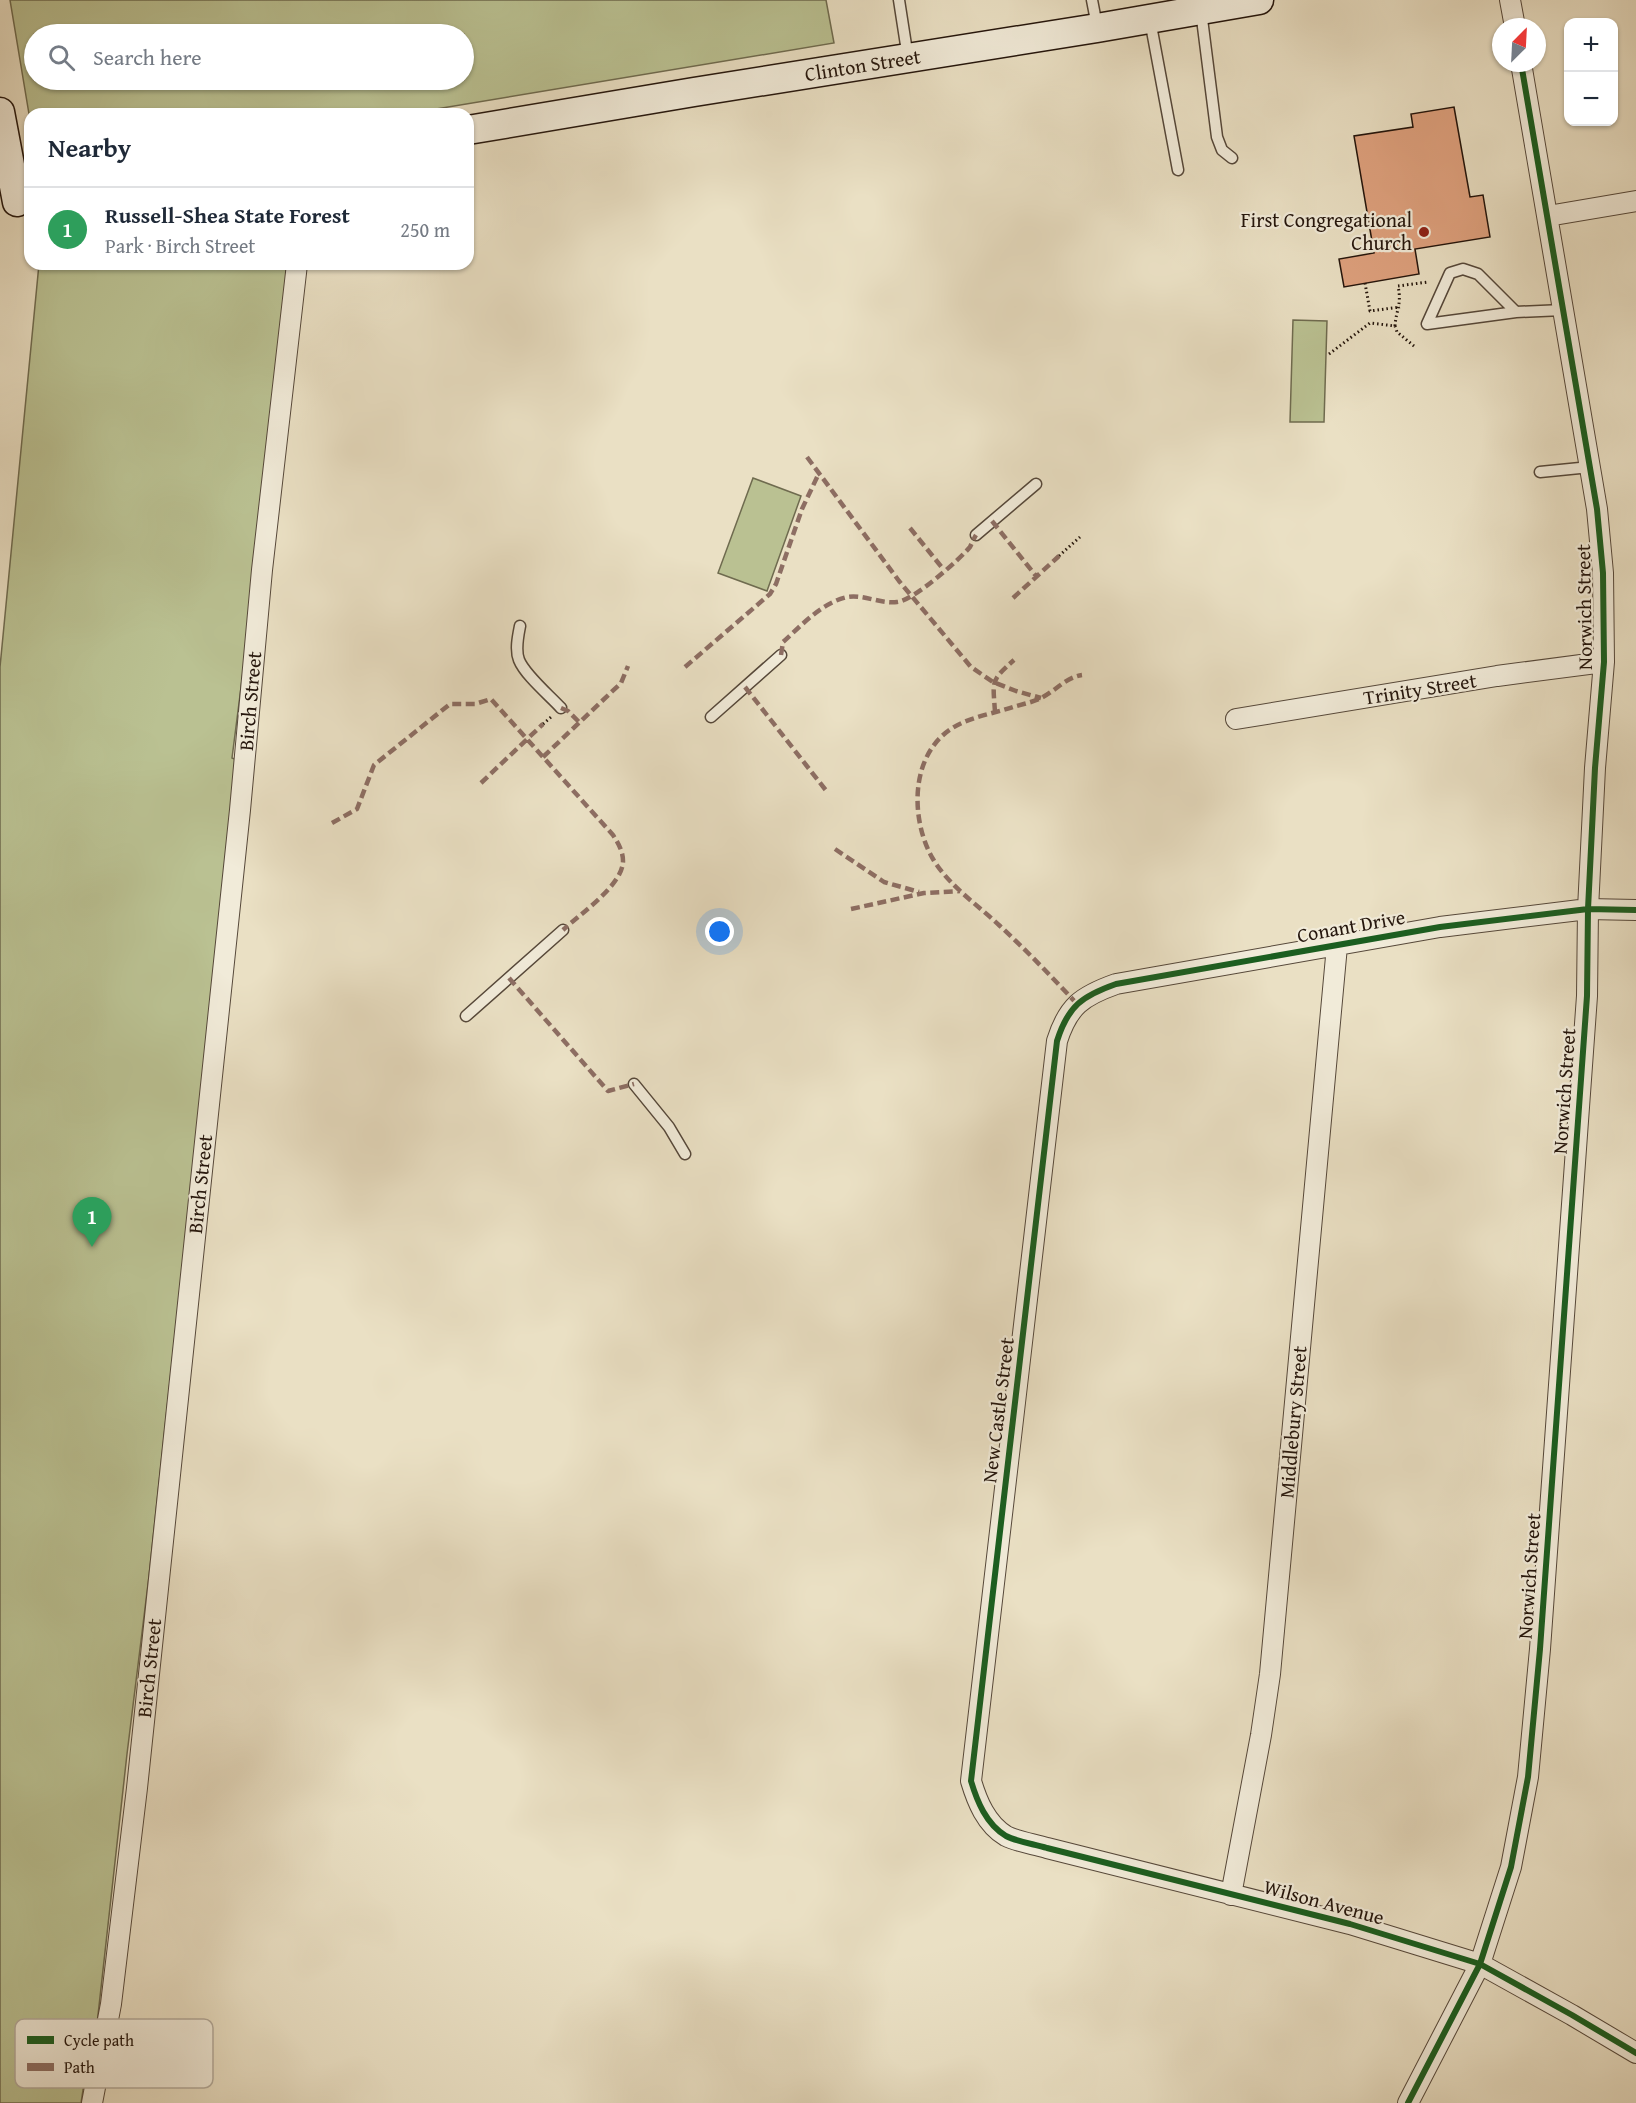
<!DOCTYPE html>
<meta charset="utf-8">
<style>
:root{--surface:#fff;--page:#f2f2f3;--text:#1f2937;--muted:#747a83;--line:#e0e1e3;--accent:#d93025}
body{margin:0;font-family:"Gentium Book Plus",serif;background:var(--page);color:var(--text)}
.controls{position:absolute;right:18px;top:18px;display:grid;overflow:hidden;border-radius:12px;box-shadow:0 2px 4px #0004}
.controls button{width:54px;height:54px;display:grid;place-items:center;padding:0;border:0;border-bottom:2px solid var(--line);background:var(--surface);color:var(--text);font:30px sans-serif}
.compass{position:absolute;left:1492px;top:18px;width:54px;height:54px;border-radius:50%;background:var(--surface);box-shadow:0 2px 4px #0004;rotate:24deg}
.you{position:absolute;left:720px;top:932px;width:21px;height:21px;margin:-15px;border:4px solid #fff;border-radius:50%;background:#1a73e8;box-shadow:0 0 0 9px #1a73e833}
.badge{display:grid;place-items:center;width:39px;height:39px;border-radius:50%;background:var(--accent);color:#fff;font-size:20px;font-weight:700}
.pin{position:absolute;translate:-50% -50px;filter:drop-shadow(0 2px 3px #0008)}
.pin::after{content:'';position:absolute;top:32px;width:21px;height:18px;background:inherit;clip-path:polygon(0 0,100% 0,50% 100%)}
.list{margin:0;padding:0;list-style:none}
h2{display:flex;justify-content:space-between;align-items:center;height:78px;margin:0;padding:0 24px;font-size:26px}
h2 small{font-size:20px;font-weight:400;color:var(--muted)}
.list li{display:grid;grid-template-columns:39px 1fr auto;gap:18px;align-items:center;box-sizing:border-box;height:84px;padding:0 24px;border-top:2px solid var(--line)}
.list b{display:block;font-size:22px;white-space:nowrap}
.list p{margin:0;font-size:20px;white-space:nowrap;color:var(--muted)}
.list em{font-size:20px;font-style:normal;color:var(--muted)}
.icon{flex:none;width:33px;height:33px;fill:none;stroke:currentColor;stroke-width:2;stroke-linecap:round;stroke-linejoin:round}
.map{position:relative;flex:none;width:1636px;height:2103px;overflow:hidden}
.search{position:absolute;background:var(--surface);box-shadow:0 2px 4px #0004;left:24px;top:24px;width:450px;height:66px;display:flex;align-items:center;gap:15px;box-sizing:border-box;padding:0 21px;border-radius:33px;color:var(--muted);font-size:22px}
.panel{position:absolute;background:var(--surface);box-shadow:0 2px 4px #0004;left:24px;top:108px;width:450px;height:162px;border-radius:18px}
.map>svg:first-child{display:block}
.green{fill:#bac192;stroke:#6f6b4f;stroke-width:1.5;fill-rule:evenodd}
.building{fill:#dea17e;stroke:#24150c;stroke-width:1.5}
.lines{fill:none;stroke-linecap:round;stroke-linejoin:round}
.lane-casing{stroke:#56483a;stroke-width:13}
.street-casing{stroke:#56483a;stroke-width:22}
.secondary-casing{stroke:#24150c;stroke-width:31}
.path{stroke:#24150c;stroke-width:3;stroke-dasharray:1.5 3;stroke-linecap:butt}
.lane{stroke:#f1ebd9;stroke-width:10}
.street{stroke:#f1ebd9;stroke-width:20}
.secondary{stroke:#f1ebd9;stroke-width:28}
.quiet{stroke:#8d6e63;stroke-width:4.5;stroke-dasharray:9 4.5;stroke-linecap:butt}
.cycleway-casing{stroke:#f1ebd9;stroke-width:10}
.cycleway{stroke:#1b5e20;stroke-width:6}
.poi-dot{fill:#8f2418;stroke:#f1ebd9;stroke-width:2}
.labels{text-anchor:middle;stroke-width:4.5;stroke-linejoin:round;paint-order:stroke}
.street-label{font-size:20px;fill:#24150c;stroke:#f1ebd9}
.poi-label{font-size:20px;fill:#24150c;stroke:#f1ebd9;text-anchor:end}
.key{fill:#f1ebd9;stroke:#b4ab9c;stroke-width:1.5}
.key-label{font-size:16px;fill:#24150c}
</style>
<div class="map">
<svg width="1636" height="2103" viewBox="0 0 1636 2103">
<rect width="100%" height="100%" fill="#eae0c4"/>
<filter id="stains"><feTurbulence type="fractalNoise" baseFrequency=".00333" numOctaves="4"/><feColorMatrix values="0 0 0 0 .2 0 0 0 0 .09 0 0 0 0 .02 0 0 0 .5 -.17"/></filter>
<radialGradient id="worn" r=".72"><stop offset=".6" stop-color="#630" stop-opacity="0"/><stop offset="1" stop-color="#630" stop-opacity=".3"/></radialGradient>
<path class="green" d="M10,0H826L834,43L406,114H30V120ZM464,34V80H34V34Z
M39,264H288L255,578L232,758L237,760L149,1576L127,1754L91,2078L85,2077L81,2103H0V667Z
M1293,320L1327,321L1324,422H1290Z
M753,478L801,496L767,591L718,573Z"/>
<path class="building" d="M1454,107L1470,197L1483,195L1490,237L1415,249L1419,274L1344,287L1339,259L1374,253L1354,136L1413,127L1411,114Z"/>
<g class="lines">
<defs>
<path id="lane" d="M899,0L908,58
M1092,0L1097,26
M1201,11L1217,137L1222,150L1232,158
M1150,20L1178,170
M1516,312L1427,324L1450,273L1463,269L1478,274L1516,312L1563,310
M1540,472L1590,467
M976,535L1036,484
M520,626C518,636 515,650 519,660C525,675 549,695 561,708
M711,717L781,655
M466,1016L563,930
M634,1084L669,1127L685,1154"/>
<path id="street" d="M1510,0L1515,27
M1548,216L1636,201
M1236,719L1497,676L1604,662
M1636,910L1588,909L1440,927L1116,984C1082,996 1068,1006 1057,1041L971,1781C977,1801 986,1824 1006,1836C1018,1842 1034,1844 1047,1848L1350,1924L1480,1964L1572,2015L1636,2053
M1231,1895L1261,1735L1270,1674L1337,946
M92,2103L111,2004L137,1788L240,810L262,570L297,264
M1408,2103L1480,1964L1511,1867L1528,1777L1540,1649L1587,996L1588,909L1595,768L1604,662L1603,573L1597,509L1521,63"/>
<g id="secondary">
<path d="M0,112L17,202"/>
<path id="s1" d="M468,130L694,92L1097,28L1259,0"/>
</g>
</defs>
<use href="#lane" class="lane-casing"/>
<use href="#street" class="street-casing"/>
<use href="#secondary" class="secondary-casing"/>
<path class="path" d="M1365,283L1370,311L1400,307
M1395,326C1396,310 1402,305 1398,286L1428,282
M1329,354L1370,323L1395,326L1397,332L1414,346
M1059,556L1080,537
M543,724L551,717"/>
<use href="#lane" class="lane"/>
<use href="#street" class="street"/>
<use href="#secondary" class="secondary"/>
<path class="quiet" d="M807,457L899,581L971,667L993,682L1016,691L1041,698
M992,521L1036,576
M910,528L944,570
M1013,598L1059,556
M781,655L783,642C801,626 821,603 847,597C863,594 880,604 897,602C913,601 959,560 970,547C972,543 974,538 976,535
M685,667L770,594L776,584L802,509L819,473
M745,687L828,793
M561,708L568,711L579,722
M995,712C993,681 990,681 1014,660
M543,757L621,683L628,666
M481,783L543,724
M332,823L357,809L374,765L450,704H475L491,699L613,835C618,843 623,851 623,861C623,885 580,914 563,930
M835,849L884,882L919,892
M851,909L924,893L960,891
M509,978L608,1091L634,1084
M1077,1004C1052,977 1027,951 1000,926C978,905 949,886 933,859C912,823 910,766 942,736C961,718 989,715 1013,707C1023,704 1034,702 1043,697C1056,690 1067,677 1082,675"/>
<defs>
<path id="cycleway" d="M1636,910L1588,909L1440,927L1116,984C1082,996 1068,1006 1057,1041L971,1781C977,1801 986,1824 1006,1836C1018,1842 1034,1844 1047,1848L1350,1924L1480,1964L1572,2015L1636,2053
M1408,2103L1480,1964L1511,1867L1528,1777L1540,1649L1587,996L1588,909L1595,768L1604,662L1603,573L1597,509L1521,63"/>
</defs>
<use href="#cycleway" class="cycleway-casing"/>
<use href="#cycleway" class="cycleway"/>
</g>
<circle class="poi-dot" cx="1424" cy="232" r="6"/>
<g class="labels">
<g class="street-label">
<text dy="7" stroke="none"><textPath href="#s1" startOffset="400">Clinton Street</textPath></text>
<text transform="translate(1584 607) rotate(-91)" y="7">Norwich Street</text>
<text transform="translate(1420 689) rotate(-9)" y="7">Trinity Street</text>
<text transform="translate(250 701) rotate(-85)" y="7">Birch Street</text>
<text transform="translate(1351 926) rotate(-10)" y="7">Conant Drive</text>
<text transform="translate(1564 1091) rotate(-86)" y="7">Norwich Street</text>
<text transform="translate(200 1184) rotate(-84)" y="7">Birch Street</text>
<text transform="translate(998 1410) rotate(-83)" y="7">New Castle Street</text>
<text transform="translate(1293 1422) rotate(-85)" y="7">Middlebury Street</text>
<text transform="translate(1529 1576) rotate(-86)" y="7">Norwich Street</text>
<text transform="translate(149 1668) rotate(-84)" y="7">Birch Street</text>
<text transform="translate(1324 1902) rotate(15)" y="7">Wilson Avenue</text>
</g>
<g class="poi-label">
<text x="1412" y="227">First Congregational<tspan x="1412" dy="23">Church</tspan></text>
</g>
</g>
<rect x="15" y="2019" width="198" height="69" rx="9" class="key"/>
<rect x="27" y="2036" width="27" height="8" fill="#1b5e20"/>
<rect x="27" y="2063" width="27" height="8" fill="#8d6e63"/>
<g class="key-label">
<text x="64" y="2046">Cycle path</text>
<text x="64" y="2073">Path</text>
</g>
<rect width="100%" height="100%" filter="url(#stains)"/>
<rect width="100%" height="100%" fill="url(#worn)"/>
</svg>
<div class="controls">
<button>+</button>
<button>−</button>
</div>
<svg class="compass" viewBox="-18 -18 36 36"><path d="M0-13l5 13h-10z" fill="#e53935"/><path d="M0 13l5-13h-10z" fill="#747a83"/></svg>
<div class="you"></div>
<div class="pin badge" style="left:92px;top:1247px;background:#2e9e5b">1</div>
<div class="search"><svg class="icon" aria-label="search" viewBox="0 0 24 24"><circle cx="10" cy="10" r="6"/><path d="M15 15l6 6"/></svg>Search here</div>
<section class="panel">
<h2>Nearby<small></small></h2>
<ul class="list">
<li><span class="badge" style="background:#2e9e5b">1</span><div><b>Russell-Shea State Forest</b><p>Park · Birch Street</p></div><em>250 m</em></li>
</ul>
</section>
</div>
